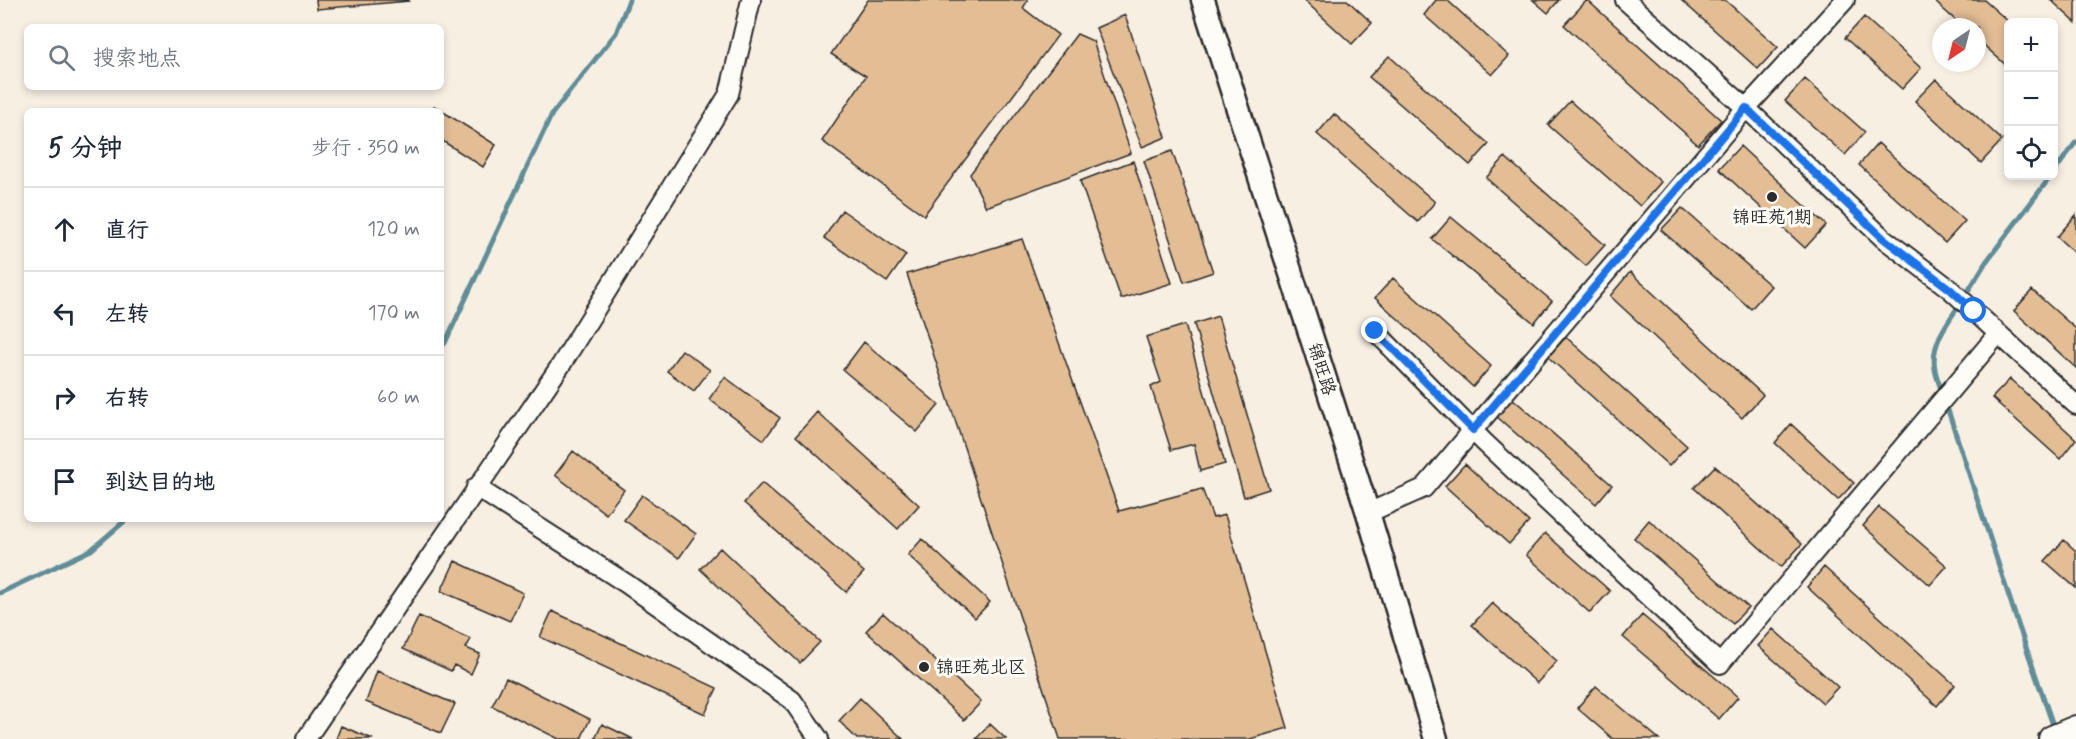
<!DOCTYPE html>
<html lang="zh">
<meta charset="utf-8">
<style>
:root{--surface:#fff;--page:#f6f6f7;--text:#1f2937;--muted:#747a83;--line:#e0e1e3}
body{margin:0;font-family:Mynerve,"LXGW WenKai TC",sans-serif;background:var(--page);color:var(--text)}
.controls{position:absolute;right:18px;top:18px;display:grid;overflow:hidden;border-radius:9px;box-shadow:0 3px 9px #0003}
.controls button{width:54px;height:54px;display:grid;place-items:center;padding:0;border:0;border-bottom:2px solid var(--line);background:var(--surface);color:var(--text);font:30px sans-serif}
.compass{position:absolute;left:1932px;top:18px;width:54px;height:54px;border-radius:50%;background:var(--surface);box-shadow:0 3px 9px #0003;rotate:215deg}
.stop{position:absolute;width:18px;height:18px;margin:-14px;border:4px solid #1a73e8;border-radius:50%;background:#fff}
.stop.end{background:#1a73e8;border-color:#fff;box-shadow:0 2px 6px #0008}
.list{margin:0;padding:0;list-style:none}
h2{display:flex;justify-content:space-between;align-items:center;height:78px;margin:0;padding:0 24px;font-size:26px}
h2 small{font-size:20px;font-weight:400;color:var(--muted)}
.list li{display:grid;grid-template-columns:39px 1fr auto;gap:18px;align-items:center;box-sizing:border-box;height:84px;padding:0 24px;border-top:2px solid var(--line)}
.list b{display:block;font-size:22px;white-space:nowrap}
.list em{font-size:20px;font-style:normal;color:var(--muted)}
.icon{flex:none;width:33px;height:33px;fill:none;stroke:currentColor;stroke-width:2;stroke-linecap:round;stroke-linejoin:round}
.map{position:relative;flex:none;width:2076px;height:739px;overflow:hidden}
.search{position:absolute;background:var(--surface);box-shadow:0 3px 9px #0003;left:24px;top:24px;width:420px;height:66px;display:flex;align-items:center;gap:15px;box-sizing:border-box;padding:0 21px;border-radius:9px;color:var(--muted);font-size:22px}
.panel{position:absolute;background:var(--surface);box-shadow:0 3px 9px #0003;left:24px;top:108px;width:420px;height:414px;border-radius:9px}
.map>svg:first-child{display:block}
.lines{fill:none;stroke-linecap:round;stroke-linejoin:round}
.stream{stroke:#5f8d98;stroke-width:5}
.building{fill:#e3bd94;stroke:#2b2b2b;stroke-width:1.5}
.minor-casing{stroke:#2b2b2b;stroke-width:22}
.tertiary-casing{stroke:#2b2b2b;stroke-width:27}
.secondary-casing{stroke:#2b2b2b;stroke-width:30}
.minor{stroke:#fdfcf7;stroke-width:18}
.tertiary{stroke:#fdfcf7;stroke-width:22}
.secondary{stroke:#fdfcf7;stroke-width:26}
.route{stroke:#1a73e8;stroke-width:8}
.poi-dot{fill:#2b2b2b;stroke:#fdfcf7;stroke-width:2}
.labels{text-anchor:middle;stroke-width:6;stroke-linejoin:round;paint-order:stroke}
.poi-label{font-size:18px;fill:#2b2b2b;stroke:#fdfcf7}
.street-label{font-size:18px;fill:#2b2b2b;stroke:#fdfcf7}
</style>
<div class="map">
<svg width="2076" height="739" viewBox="0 0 2076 739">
<rect width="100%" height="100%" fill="#f8efe3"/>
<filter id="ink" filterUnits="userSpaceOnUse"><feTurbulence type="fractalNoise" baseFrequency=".0167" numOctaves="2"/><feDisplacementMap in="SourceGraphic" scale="12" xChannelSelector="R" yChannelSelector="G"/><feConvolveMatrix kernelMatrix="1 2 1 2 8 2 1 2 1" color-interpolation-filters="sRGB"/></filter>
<g filter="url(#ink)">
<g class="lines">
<path class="stream" d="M2054,172L2076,142
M1965,296L1986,262L2051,176
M441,347L445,343L552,114L616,33L629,0
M1942,392C1940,385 1936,377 1935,369C1930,345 1947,323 1960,304
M1946,404L2019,627L2055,731
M0,593L91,550L127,519"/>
</g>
<path class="building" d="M316,0H409V1L317,9Z
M868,0H1028L1023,8L1058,35L924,215L822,141L866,76L831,54Z
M1304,0H1347L1372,23L1352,44Z
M1436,0H1447L1509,56L1492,75L1424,15Z
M1533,0H1559L1548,13Z
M1587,0L1721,120L1698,145L1564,25Z
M1681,0H1725L1778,47L1758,69Z
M1933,0H1984L2009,22L2008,67L1977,39V27H1963Z
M2051,0H2076V23Z
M1125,15L1166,137L1142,147L1096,28Z
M1864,17L1921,68L1902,89L1845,38Z
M1077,34L1093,41L1131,153L986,207L970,174Z
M1389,56L1489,144L1470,165L1369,77Z
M1805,79L1865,132L1845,155L1785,101Z
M1936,79L2002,140L1981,163L1915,101Z
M1570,101L1661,182L1640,206L1548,125Z
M434,106L496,145L483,167L441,140V111H431Z
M1334,114L1435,202L1418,222L1317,134Z
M1878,143L1965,221L1945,243L1859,165Z
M1740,146L1826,225L1805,248L1719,169Z
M1172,151L1213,272L1184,282L1144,161Z
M1505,157L1605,245L1586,266L1486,178Z
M1133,161L1172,283L1121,299L1080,181Z
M1682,208L1771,286L1751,309L1661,230Z
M842,210L906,255L887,282L824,238Z
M2076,215V254L2057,237Z
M1451,217L1552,301L1534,323L1432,239Z
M1022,239L1119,511L1202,489L1213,518L1225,515L1288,728L1250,739H1060L907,274Z
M1630,272L1763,395L1742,418L1610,296Z
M1393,278L1491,366L1473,387L1375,298Z
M2032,290L2076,329V368L2014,311Z
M1218,316L1269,489L1244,497L1194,324Z
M1185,325L1225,464L1200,471L1194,444L1171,450L1151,387L1161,382L1146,337Z
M1566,337L1687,446L1669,466L1548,357Z
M864,342L939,405L917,432L843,370Z
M682,350L710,370L694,391L667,371Z
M725,377L780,418L764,440L709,399Z
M2010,379L2076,439L2060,459L1992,398Z
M1512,398L1612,485L1596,504L1496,416Z
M817,412L919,505L898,529L796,436Z
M1791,424L1854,483L1838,500L1775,443Z
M573,451L624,490L606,514L555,475Z
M1465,464L1529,522L1509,544L1445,486Z
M1715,466L1802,544L1781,567L1694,488Z
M762,483L864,572L846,592L744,503Z
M642,495L696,534L679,558L624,520Z
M1879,507L1947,566L1930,585L1863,526Z
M1649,520L1748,607L1733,624L1634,538Z
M1545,533L1610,591L1590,613L1526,555Z
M922,539L990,602L975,618L908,555Z
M2064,540L2076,551V588L2045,561Z
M720,548L820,642L800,663L700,569Z
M455,561L523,593L510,621L441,591Z
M1824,567L1955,685L1937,706L1807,587Z
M1492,603L1557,661L1537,683L1472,625Z
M552,611L717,688L705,714L540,637Z
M883,613L981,702L964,720L866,631Z
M1642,615L1738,697L1719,719L1623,637Z
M419,616L471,639L466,648L480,654L471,674L454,665L451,671L403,649Z
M1773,629L1838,687L1823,703L1758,646Z
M377,671L455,704L441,733L366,702Z
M506,678L590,719L581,739H559L492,706Z
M1596,686L1659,739H1613L1577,708Z
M860,698L903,739H857L839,721Z
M602,724L633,739H595Z
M990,724L1006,739H976Z
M341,726L373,739H336Z"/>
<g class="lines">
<defs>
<path id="minor" d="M1625,0L1746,108L1883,238L1950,289L2076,405
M1375,331L1484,442L1720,664L1998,334
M476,487L627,584L792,700L819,739
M1368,513L1424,488L1746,108L1845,0
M306,739L561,365L729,94L751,0"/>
<path id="tertiary" d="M1203,0L1368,513L1436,739"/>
<path id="secondary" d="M2052,739L2076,729"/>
</defs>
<use href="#minor" class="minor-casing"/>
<use href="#tertiary" class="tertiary-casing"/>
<use href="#secondary" class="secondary-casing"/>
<use href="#minor" class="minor"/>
<use href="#tertiary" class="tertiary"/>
<use href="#secondary" class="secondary"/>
</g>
</g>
<g class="lines" filter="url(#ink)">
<path class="route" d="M1375,331L1473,430L1746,108L1883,238L1950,289L1974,311"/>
</g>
<g class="poi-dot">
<circle cx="1772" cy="197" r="6"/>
<circle cx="924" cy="667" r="6"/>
</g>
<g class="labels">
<g class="poi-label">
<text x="1772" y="223">锦旺苑1期</text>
<text x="936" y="673" text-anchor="start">锦旺苑北区</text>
</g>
<g class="street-label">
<text transform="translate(1322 369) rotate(72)" y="6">锦旺路</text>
</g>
</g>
</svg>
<div class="controls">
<button>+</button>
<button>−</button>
<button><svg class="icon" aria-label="locate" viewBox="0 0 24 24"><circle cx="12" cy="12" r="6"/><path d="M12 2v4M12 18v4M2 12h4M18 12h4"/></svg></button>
</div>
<svg class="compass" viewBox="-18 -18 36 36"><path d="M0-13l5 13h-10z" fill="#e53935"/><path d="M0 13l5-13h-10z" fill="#747a83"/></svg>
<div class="stop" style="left:1974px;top:311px"></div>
<div class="stop end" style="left:1375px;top:331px"></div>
<div class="search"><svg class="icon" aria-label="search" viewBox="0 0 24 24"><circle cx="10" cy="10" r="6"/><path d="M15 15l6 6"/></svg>搜索地点</div>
<section class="panel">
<h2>5 分钟<small>步行 · 350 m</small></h2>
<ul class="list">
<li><svg class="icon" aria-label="ahead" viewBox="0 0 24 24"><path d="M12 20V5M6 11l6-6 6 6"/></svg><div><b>直行</b></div><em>120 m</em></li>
<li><svg class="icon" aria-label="left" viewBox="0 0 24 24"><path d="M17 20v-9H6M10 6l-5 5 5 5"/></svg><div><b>左转</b></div><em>170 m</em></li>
<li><svg class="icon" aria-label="right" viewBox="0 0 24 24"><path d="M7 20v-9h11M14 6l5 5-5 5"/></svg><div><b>右转</b></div><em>60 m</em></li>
<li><svg class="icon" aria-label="arrive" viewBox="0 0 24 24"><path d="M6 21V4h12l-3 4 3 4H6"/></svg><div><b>到达目的地</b></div></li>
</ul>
</section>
</div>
